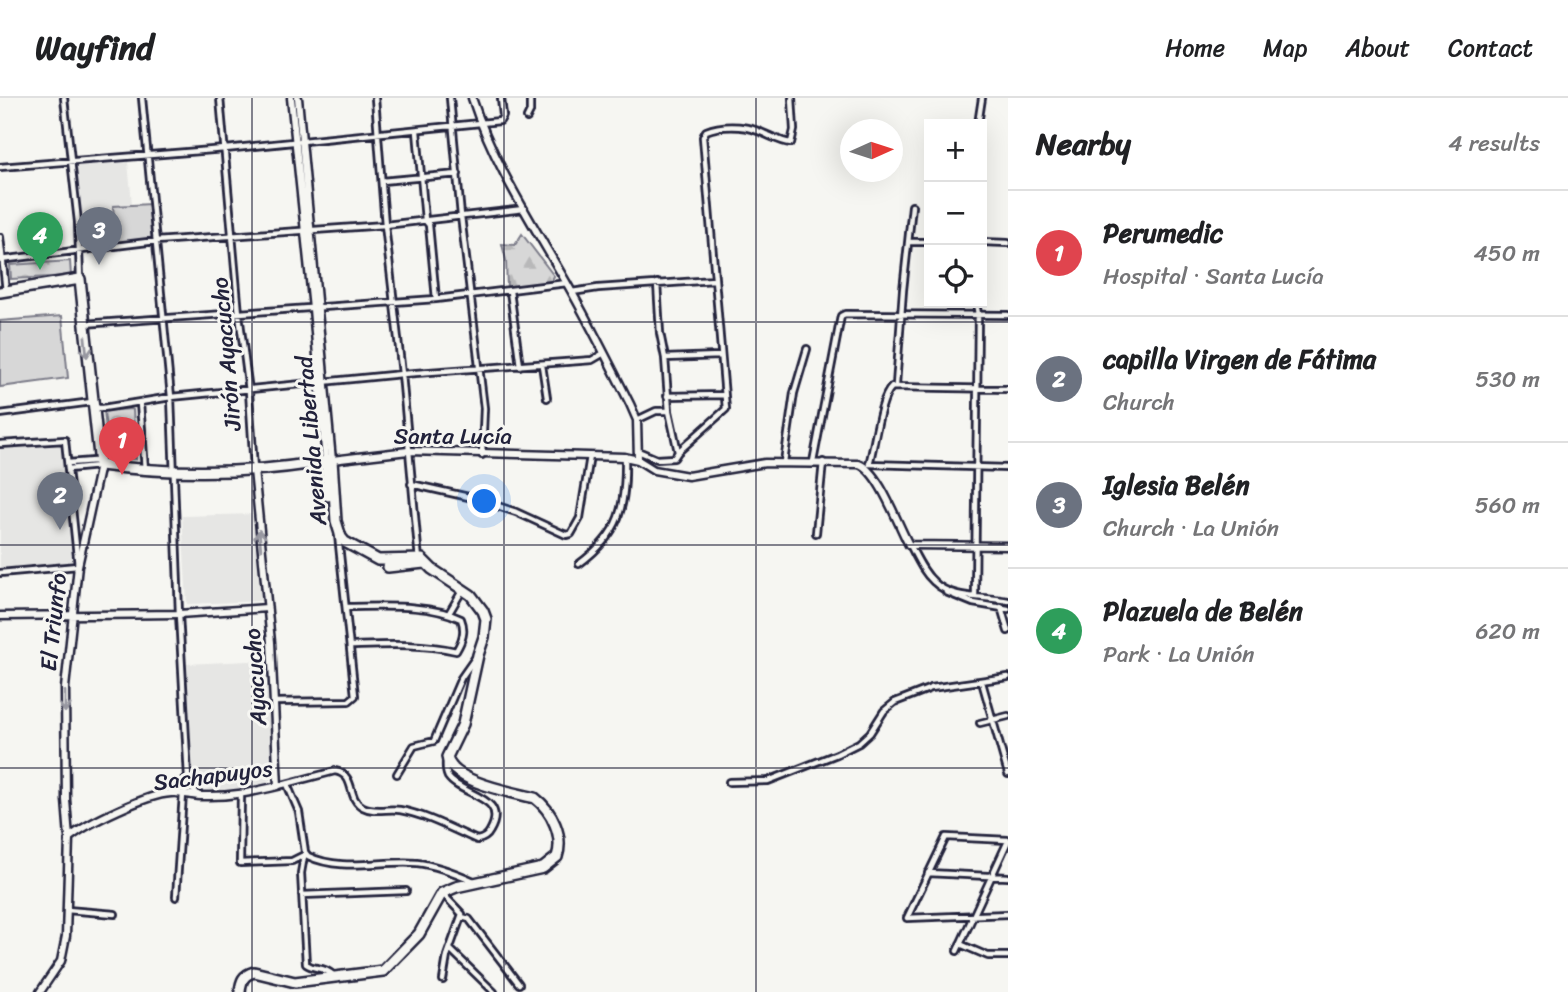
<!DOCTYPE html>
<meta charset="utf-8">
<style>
:root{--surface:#fff;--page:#f6f6f6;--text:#202124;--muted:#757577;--line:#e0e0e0;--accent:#0f766e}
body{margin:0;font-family:Sriracha,sans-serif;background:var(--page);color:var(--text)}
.controls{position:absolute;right:21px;top:21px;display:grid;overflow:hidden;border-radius:0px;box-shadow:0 7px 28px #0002}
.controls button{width:63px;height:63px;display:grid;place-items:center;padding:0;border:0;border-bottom:2px solid var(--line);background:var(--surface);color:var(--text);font:35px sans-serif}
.compass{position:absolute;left:840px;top:21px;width:63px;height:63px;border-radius:50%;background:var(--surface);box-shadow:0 7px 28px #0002;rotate:87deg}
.you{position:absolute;left:485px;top:404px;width:24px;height:24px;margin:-18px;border:5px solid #fff;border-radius:50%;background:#1a73e8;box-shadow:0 0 0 10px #1a73e833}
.badge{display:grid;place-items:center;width:46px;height:46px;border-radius:50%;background:var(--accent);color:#fff;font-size:23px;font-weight:700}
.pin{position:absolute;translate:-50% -58px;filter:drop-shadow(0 2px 4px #0008)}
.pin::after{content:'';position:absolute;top:37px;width:24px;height:21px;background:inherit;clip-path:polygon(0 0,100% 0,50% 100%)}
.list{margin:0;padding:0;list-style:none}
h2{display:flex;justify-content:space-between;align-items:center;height:91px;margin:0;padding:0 28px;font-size:30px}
h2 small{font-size:23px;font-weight:400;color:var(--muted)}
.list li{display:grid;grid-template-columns:46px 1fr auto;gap:21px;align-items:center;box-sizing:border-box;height:126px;padding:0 28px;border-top:2px solid var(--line)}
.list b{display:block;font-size:26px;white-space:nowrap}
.list p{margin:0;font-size:23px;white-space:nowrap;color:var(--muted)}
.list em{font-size:23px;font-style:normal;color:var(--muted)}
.icon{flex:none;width:38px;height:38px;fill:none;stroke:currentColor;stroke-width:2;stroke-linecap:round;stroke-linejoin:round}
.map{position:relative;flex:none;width:1008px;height:894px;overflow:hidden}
header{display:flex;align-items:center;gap:42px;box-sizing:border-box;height:98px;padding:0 35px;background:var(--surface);border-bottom:2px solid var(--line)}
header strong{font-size:33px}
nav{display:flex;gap:38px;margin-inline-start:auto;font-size:24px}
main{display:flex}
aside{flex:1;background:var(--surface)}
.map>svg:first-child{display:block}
.built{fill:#e6e6e4}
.grass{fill:#d7d7d7;stroke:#7c7c89;stroke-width:2}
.forest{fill:url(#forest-firs);stroke:#7c7c89;stroke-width:2}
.park{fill:url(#park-crowns);stroke:#7c7c89;stroke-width:2}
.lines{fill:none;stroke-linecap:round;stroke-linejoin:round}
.street-casing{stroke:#22223b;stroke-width:10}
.secondary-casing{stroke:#22223b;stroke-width:11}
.highway-casing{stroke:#22223b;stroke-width:14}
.street{stroke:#f6f6f2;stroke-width:4.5}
.secondary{stroke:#f6f6f2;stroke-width:6}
.highway{stroke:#f6f6f2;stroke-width:9}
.oneway{stroke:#9797a0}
.grid{fill:none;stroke:#22223b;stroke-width:2;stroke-opacity:0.55}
.labels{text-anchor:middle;stroke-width:6;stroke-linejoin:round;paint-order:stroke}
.street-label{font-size:23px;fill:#22223b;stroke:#f6f6f2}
</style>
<header>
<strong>Wayfind</strong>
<nav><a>Home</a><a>Map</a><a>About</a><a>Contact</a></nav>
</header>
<main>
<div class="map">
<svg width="1008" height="894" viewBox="0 0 1008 894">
<defs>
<pattern id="forest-firs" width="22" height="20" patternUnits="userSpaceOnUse" patternTransform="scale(1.75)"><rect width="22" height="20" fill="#d7d7d7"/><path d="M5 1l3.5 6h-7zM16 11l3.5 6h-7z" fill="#b8b8b9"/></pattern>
<pattern id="park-crowns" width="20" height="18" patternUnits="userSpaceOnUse" patternTransform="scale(1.75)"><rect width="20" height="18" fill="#d7d7d7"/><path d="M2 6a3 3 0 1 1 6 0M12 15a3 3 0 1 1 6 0" fill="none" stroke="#b8b8b9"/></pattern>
</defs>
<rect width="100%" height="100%" fill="#f6f6f2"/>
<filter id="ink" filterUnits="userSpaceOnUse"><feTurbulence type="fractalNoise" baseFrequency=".0143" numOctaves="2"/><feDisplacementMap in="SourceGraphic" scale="14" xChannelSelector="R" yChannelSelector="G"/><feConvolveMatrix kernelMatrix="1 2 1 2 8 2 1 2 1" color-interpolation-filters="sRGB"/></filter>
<g filter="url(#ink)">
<path class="built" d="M128,64L132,106L113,108L117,144L81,147L73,68Z
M61,344L75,465L0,472V350Z
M256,416L262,503L187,506L182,418Z
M269,562L274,678L263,688L212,693L200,688L193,674L186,566Z"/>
<path class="grass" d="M151,106L154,143L117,144L113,108Z
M62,218L68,280L0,289V223Z"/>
<path class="forest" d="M522,136L554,178L548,189L507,191L506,162L502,146L515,147Z"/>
<path class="park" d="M70,163L71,178L11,181L10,167Z
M131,311L133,312L136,361L109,358L104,313Z"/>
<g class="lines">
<defs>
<path id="street" d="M64,0L78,124L80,180
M142,0L171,299L179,516L188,679L190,687L199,698
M220,0L239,216L249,293L254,372
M375,0L385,127L402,276L419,462
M450,0L461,118L484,310L482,357
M527,20L530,14V0
M978,26L982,0
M417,33L425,122L429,127L436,201
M0,69L225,51L500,23L503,18L501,0
M382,83L458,76
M0,139L6,193
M910,144H929
M982,144L1008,145
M0,162L156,143L385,127L524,111
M657,185L660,235L665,260
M510,193L520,268
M572,194L598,190L714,182
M83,226L436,201L567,185
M542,267L547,300
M896,287L903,192L912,108
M667,298L724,297
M140,305L145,372
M0,316L92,304L98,310H103L171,299L402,276L579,263L592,262L604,255
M637,322L656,313H669
M0,346L65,342L78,468L0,475
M638,353L657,361L674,360L678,354L669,313L665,260L720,258
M678,354L726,311L703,39L706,33C720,27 743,27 758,33C769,37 780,44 791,45L794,32L792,0
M784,364L794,295L807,251
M813,364L841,218L845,216L1008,217
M68,365L94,363L100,367
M869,366C875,347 879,301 892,289L1008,291
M869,366L1008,370
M68,371L99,368
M411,386L473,400L516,414L566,437L571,436L580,420L590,358
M816,435L823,364
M910,447C917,460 923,474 934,484C952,502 985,498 1008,503
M579,466C621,435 626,408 625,359
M946,494L973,505L1008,511
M975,498L978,216L976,205
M346,509C380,509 430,505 461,521C466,533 462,543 456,553C421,545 386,547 350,548
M1001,509L1008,533
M449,515L462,493
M982,584L1008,676
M275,604L349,603L355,598L338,437
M980,625L1008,618
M397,676L414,648L434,643L461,580L475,560
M729,684L768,683L837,656L859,645L870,635L884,613L895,604L908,599L931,590L1008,579
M287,686L299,714L305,754L308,758C341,774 382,762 417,765C436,767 456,775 474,783
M278,688L335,673C357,677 346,701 363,709C374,715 388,710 400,712C427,717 452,731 477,742C483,741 487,739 490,733C510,698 461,698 448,679C445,673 446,668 446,662
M170,695L187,680
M241,696L240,765L292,763L304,757
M1008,742L946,739L907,820L1008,816
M304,758L301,775L306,866C316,873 322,867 333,877
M928,775L1008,779
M302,797L406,793
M176,799L183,696
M67,812L115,816
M462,819L469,821L519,886
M960,846L988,858H1008
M450,851L494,894
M957,853L1008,743
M443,882L447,858L462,816L443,796"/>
<path id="secondary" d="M291,0L313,211L326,364
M298,0L332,362L408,353L625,359L638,362L654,372L688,378L765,365L859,366C879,373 898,427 909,447L1008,448
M472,0C493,65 531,123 565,182C588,222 609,264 630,306L637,322L638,362
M0,518L179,516L267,510
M69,740C87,725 148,696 171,695C182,694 193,698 203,698C229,699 253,694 278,688L271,544L254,372
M40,894L61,863L66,838L69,740L66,702L65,590L78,468L100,367"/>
<path id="highway" d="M0,194L80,181L100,367C178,377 255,376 332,362L336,423L341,439L345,444L378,462L422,461L432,471L471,497L483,513L486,521L484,539L478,557L463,626L447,659C451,684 512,694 535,700C552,713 564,738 557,759L543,770L456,789L442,795L419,836L383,873L295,884L254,874C243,877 241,883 240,894
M326,364L328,398
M388,469L424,465"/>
</defs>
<use href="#street" class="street-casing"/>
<use href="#secondary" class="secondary-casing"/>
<use href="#highway" class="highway-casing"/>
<use href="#street" class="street"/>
<use href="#secondary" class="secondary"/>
<use href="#highway" class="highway"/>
</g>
<defs><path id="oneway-shaft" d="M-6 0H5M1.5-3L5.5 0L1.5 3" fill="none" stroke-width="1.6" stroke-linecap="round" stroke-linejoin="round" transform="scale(1.75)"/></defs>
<g class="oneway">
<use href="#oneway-shaft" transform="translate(86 249) rotate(84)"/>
<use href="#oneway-shaft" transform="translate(260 442) rotate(-95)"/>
<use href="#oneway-shaft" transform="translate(65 604) rotate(90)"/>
</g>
</g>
<path class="grid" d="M252,0V894M504,0V894M756,0V894M0,224H1008M0,447H1008M0,670H1008"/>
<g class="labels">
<g class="street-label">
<text transform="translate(226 256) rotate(-95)" y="8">Jirón Ayacucho</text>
<text x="453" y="346">Santa Lucía</text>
<text transform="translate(311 343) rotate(-95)" y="8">Avenida Libertad</text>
<text transform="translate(53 524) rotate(-84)" y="8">El Triunfo</text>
<text transform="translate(255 579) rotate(-94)" y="8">Ayacucho</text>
<text transform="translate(213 677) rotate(-7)" y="8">Sachapuyos</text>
</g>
</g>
</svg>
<div class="controls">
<button>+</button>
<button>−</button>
<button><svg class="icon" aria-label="locate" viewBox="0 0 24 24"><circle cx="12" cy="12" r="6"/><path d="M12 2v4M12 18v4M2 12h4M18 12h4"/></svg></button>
</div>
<svg class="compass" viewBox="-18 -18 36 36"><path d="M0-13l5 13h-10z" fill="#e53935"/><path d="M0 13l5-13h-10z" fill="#757577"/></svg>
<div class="you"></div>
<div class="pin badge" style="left:122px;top:377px;background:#e0444e">1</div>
<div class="pin badge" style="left:60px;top:432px;background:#6b7280">2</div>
<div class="pin badge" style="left:99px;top:167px;background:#6b7280">3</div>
<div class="pin badge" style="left:40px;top:172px;background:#2e9e5b">4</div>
</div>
<aside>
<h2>Nearby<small>4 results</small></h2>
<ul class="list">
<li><span class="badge" style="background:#e0444e">1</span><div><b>Perumedic</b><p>Hospital · Santa Lucía</p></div><em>450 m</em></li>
<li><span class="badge" style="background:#6b7280">2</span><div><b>capilla Virgen de Fátima</b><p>Church</p></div><em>530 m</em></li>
<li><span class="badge" style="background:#6b7280">3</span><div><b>Iglesia Belén</b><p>Church · La Unión</p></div><em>560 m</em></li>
<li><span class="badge" style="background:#2e9e5b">4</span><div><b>Plazuela de Belén</b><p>Park · La Unión</p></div><em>620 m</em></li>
</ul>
</aside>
</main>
